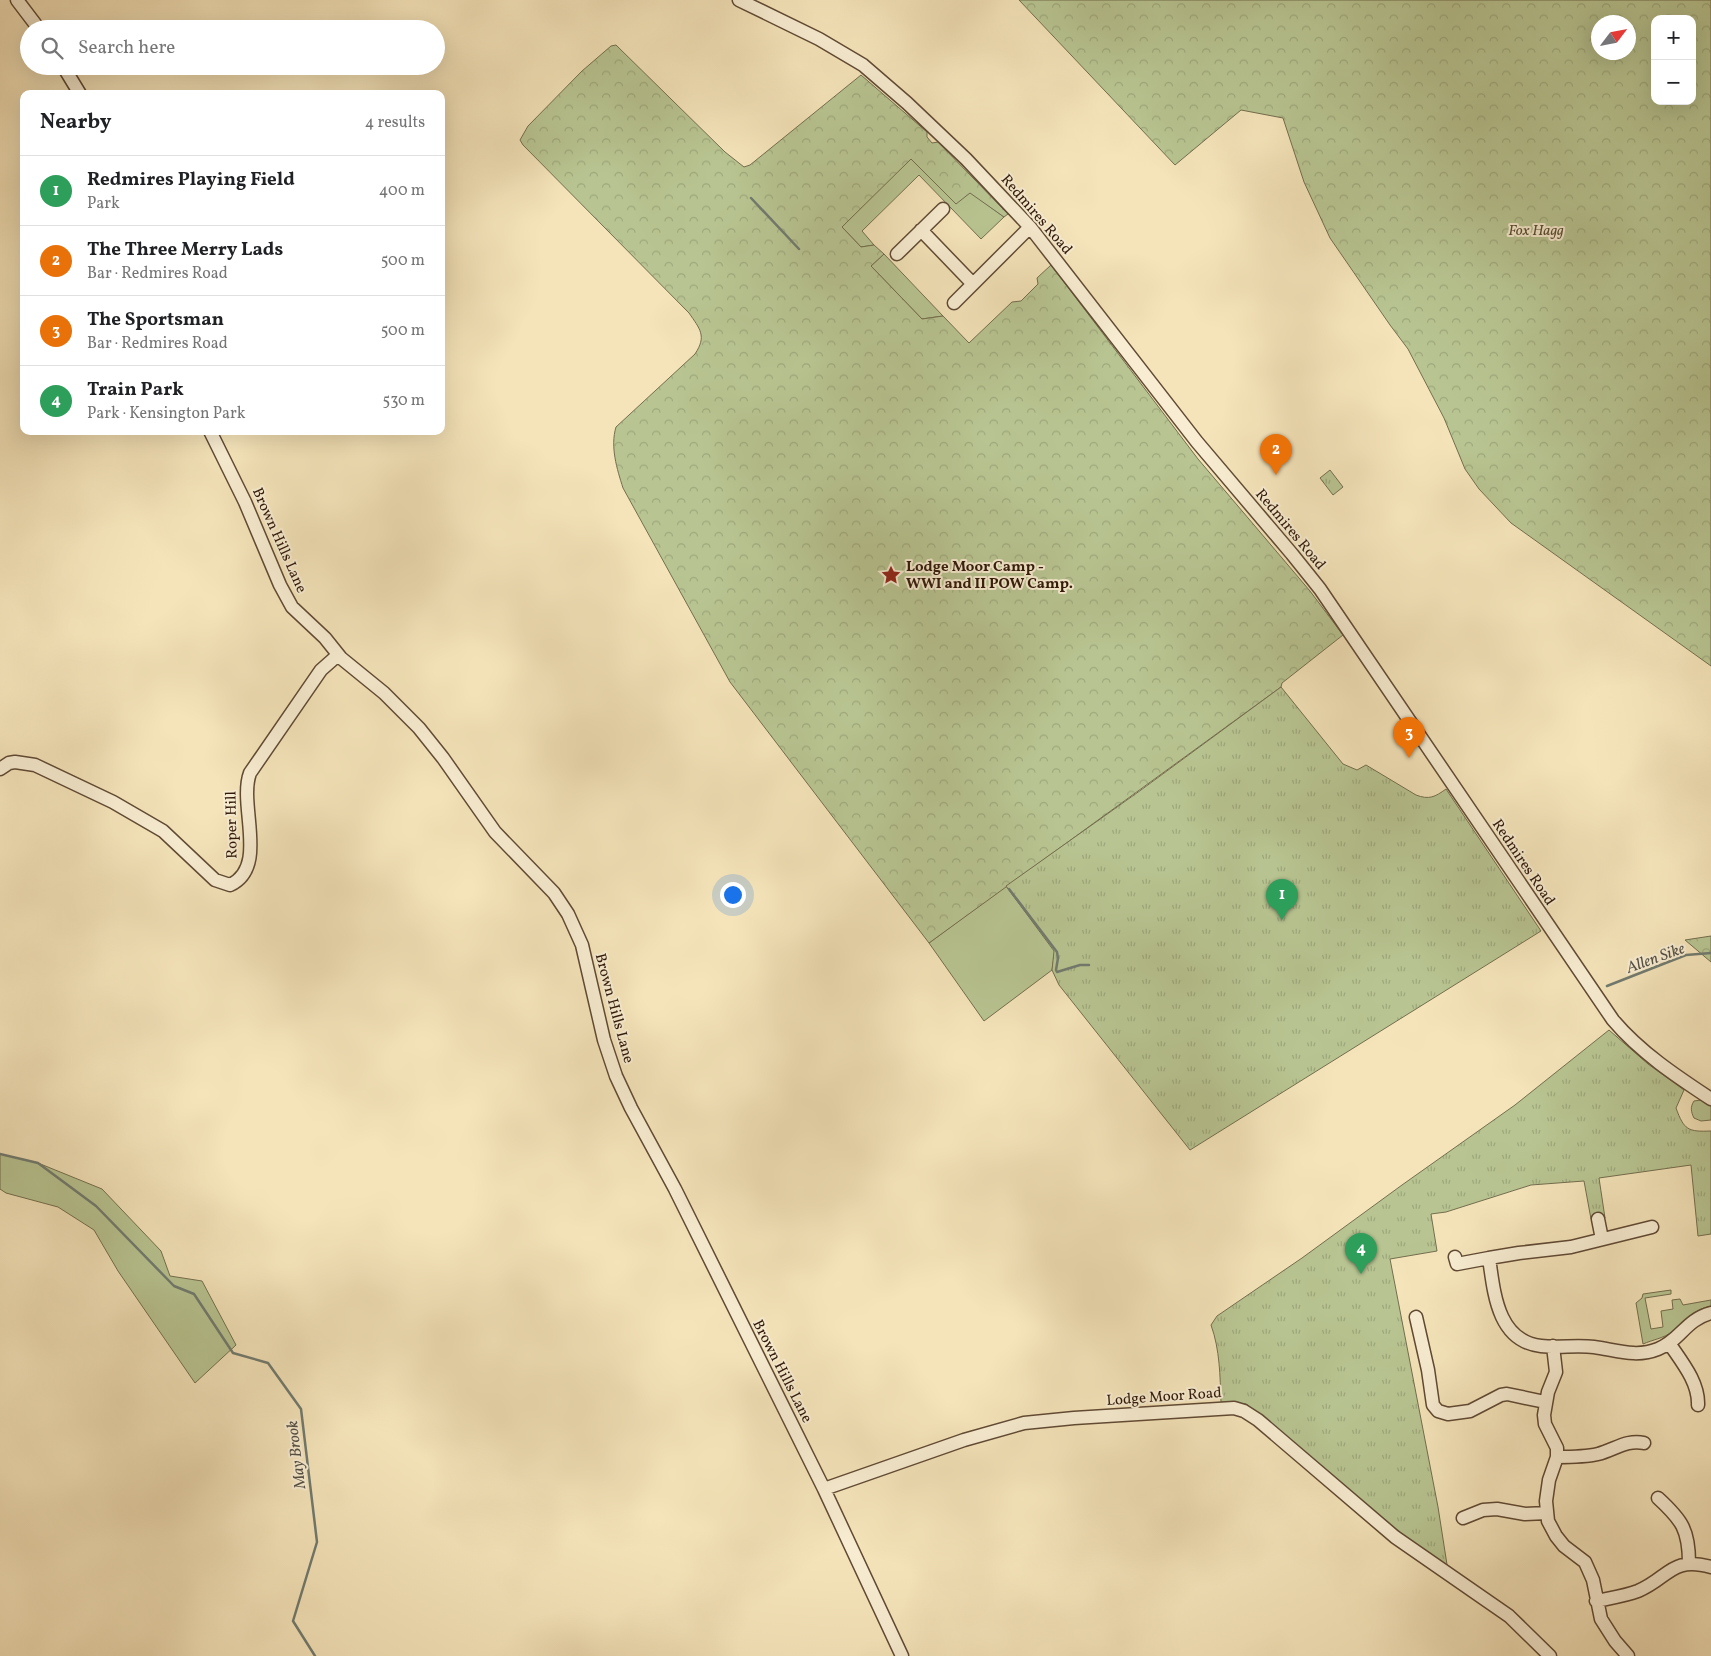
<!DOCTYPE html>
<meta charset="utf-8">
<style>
:root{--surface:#fff;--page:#f2f2f2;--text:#202124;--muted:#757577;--line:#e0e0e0;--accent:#8f2418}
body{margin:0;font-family:Vollkorn,serif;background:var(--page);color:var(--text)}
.controls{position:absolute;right:15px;top:15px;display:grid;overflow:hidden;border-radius:10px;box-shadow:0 5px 20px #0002}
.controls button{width:45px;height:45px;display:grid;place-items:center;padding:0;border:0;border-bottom:1px solid var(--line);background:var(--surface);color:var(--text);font:25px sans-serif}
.compass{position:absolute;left:1591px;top:15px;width:45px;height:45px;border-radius:50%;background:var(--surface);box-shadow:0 5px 20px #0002;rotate:58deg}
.you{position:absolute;left:732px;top:894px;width:18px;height:18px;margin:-12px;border:4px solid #fff;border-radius:50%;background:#1a73e8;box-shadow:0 0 0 8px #1a73e833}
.badge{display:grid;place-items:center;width:32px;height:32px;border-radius:50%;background:var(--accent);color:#fff;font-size:16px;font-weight:700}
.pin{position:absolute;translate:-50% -41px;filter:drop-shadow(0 1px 2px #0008)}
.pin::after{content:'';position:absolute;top:26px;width:18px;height:15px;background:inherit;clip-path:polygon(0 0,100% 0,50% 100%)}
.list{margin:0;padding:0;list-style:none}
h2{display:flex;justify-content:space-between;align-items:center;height:65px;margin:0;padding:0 20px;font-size:21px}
h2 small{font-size:16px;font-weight:400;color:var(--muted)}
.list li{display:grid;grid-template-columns:32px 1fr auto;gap:15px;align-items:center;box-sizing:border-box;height:70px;padding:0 20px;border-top:1px solid var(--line)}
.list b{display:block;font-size:19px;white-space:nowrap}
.list p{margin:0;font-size:16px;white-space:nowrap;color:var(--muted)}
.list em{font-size:16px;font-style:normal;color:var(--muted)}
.icon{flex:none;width:28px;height:28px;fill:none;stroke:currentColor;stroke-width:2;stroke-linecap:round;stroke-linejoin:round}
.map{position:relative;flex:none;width:1711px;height:1656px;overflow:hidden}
.search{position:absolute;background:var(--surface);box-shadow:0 5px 20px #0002;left:20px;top:20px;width:425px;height:55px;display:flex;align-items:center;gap:12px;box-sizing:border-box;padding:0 18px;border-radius:28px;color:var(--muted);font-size:19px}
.panel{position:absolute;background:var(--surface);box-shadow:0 5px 20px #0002;left:20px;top:90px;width:425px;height:345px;border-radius:10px}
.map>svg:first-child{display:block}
.green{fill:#b8c592;stroke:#736e4d}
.forest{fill:url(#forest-crowns);stroke:#736e4d;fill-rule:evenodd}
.park{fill:url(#park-tufts);stroke:#736e4d}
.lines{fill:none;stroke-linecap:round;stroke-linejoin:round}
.stream{stroke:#717b70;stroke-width:2.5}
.minor-casing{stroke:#604a34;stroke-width:15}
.minor{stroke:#f8edd2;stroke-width:12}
.labels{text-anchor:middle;stroke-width:4;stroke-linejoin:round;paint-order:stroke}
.street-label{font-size:15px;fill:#2e1708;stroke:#f8edd2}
.park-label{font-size:15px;font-style:italic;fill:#574b31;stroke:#f8edd2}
.poi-label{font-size:15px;font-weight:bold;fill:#2e1708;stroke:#f8edd2;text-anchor:start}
.water-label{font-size:16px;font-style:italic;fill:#555145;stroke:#f8edd2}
</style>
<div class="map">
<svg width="1711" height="1656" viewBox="0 0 1711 1656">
<defs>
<pattern id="forest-crowns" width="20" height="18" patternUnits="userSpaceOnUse" patternTransform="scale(1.25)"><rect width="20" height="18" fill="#b8c592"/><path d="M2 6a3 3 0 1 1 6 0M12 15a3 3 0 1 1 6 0" fill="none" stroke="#9ea87c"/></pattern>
<pattern id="park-tufts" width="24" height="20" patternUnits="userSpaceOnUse" patternTransform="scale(1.25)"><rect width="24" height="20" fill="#b8c592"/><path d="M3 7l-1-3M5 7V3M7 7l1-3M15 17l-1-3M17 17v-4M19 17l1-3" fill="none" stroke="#9ea87c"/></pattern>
</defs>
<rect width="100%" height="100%" fill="#f5e4ba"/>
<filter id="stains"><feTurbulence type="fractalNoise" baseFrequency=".004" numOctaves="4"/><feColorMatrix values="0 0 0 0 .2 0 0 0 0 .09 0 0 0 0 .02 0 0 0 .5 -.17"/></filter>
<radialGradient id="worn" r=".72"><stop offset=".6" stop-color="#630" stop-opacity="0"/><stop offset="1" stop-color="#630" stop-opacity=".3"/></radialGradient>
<path class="green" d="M911,158L956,203L970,192L1004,217L981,239L919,175L862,231L874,245L861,247L842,227Z
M884,254L943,316L922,319L871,266Z
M1006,886L1055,951L1052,970L984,1021L929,943Z
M1701,1100L1711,1106V1120L1701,1121L1694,1118C1691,1112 1690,1107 1694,1101Z
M0,1154L38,1163L102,1189L161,1251L170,1276L202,1281L236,1345L195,1383L118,1271L94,1230L58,1207L6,1193L0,1189Z
M1671,1290V1294L1645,1298L1651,1329L1663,1327L1661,1311L1673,1309L1672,1300L1680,1299L1683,1305L1711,1300V1306C1689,1311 1688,1321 1672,1332C1664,1338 1652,1340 1643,1344L1636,1303L1642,1298L1643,1294Z"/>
<path class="forest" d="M1019,0H1711V666L1511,523L1479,489L1465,469L1444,418L1408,349L1390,325L1330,238L1304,182L1283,118L1241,110L1175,165ZM1655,19H1692V101H1655ZM1598,22H1628V52H1598Z
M616,45L725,152L744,167L750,165L861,75L927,132V137L932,143L938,142L1008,214L1004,217L970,193L956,204L911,159L842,227L861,247L874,245L884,254L871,266L922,319L943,316L969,343L1012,302L1021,301L1038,284L1037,278L1051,265L1198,459L1310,591L1343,635L1282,683L1281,687L929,943L730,682L623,488C617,469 610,447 616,427L695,354C707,336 700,329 689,313L523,145L520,140L528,126L582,71L611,46Z
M1711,936V962L1685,940Z"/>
<path class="park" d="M1330,470L1343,487L1333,495L1320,478Z
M1281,687L1343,764L1357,770L1366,765L1416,795C1429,800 1435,797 1446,789L1541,931L1190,1150L1059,985L1052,970L1054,951L1006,886L1141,790Z
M1609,1030L1648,1064L1684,1090L1676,1108C1684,1130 1688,1132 1711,1131V1234L1698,1236L1691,1165L1599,1178L1605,1218L1591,1219L1584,1181L1531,1185L1446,1212L1431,1214L1437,1251L1390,1259L1438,1507L1448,1571L1356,1497L1246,1404L1221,1402C1220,1376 1220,1350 1211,1325L1217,1316L1302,1258L1402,1185L1515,1105Z"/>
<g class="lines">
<path class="stream" d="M751,198L799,249
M1009,889L1057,952L1058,958L1056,970L1057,972L1080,965H1089
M1607,986L1686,955L1711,953
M0,1154L38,1163L96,1206L174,1286L194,1294L233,1353L268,1363L301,1409L317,1542L293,1621L315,1656"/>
<defs>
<path id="minor" d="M17,0L39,29
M739,0L819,39L863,65L907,103L966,159L1030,227L1197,442L1292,554L1320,589L1613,1020C1640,1052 1676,1076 1711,1099
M63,66L80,94
M921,230L973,284
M897,254L943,209
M954,303L1030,227
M210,431L245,502L280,585L292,607L325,638L341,658L384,693L419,728L443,758L495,832L554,893L568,914L582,945L604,1040L616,1076L631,1108L675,1189L824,1489L902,1656
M0,769L9,763L15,762L35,765L113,802L163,831L215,880L230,885C269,867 238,805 250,773L321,670L338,655
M1598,1219L1602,1239
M1652,1227L1571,1247L1519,1253L1489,1258C1494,1292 1497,1341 1541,1346C1558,1348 1577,1345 1594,1347C1616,1350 1636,1358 1658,1349C1681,1340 1685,1320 1711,1313
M1455,1257L1457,1264L1489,1258
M1416,1317L1428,1370L1433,1405L1438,1411L1448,1414L1470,1411L1501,1395L1507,1394L1545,1402
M1669,1343C1681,1361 1699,1382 1698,1405
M1553,1346L1556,1372L1548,1392L1544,1415L1545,1424L1557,1448V1457L1549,1480L1546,1501L1548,1521L1556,1536L1564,1546L1585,1562L1593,1580L1601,1619L1615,1641L1628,1656
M1557,1457C1571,1457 1585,1457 1598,1454C1614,1450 1627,1439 1644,1443
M824,1489L964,1440L1024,1423L1074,1418L1234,1408L1244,1411L1258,1420L1395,1537L1509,1616L1550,1656
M1658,1498C1682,1520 1689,1530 1689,1563
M1463,1518L1483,1510L1497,1509L1525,1514L1547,1513
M1596,1601C1610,1598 1625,1596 1638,1591C1669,1578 1671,1556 1711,1567"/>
</defs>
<use href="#minor" class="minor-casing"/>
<use href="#minor" class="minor"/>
</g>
<defs>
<symbol id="sight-bare" viewBox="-9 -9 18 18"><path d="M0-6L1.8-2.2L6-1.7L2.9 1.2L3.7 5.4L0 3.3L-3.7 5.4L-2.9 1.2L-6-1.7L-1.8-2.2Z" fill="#8f2418" stroke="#f8edd2" stroke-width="2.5" paint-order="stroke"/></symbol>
</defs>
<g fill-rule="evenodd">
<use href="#sight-bare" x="877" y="561" width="28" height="28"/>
</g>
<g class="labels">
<g class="street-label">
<text transform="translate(1037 214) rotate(49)" y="5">Redmires Road</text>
<text transform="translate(1291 529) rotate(50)" y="5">Redmires Road</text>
<text transform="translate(280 540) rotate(66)" y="5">Brown Hills Lane</text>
<text transform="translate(231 825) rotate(-91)" y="5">Roper Hill</text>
<text transform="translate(1524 862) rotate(56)" y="5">Redmires Road</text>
<text transform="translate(615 1008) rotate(75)" y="5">Brown Hills Lane</text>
<text transform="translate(783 1371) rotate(63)" y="5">Brown Hills Lane</text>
<text transform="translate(1164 1396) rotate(-4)" y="5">Lodge Moor Road</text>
</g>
<g class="park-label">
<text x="1536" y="235">Fox Hagg</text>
</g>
<g class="poi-label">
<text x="906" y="571">Lodge Moor Camp -<tspan x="906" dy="17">WWI and II POW Camp.</tspan></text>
</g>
<g class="water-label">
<text transform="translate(1655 957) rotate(-20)" y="6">Allen Sike</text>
<text transform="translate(295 1455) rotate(-97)" y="6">May Brook</text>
</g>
</g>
<rect width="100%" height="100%" filter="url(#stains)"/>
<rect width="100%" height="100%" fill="url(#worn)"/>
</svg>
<div class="controls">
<button>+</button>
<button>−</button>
</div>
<svg class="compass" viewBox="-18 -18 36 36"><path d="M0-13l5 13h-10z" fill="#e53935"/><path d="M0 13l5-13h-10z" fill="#757577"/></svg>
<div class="you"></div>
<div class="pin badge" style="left:1282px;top:920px;background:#2e9e5b">1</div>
<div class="pin badge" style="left:1276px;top:475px;background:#e8710a">2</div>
<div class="pin badge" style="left:1409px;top:758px;background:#e8710a">3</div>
<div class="pin badge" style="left:1361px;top:1274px;background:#2e9e5b">4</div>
<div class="search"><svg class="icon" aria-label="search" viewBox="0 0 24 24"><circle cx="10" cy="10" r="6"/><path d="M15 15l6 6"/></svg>Search here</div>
<section class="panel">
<h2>Nearby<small>4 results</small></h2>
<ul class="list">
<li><span class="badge" style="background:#2e9e5b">1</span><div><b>Redmires Playing Field</b><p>Park</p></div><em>400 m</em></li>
<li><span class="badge" style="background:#e8710a">2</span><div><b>The Three Merry Lads</b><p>Bar · Redmires Road</p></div><em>500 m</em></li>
<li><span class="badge" style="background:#e8710a">3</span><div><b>The Sportsman</b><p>Bar · Redmires Road</p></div><em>500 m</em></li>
<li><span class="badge" style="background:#2e9e5b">4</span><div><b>Train Park</b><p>Park · Kensington Park</p></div><em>530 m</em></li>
</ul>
</section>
</div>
